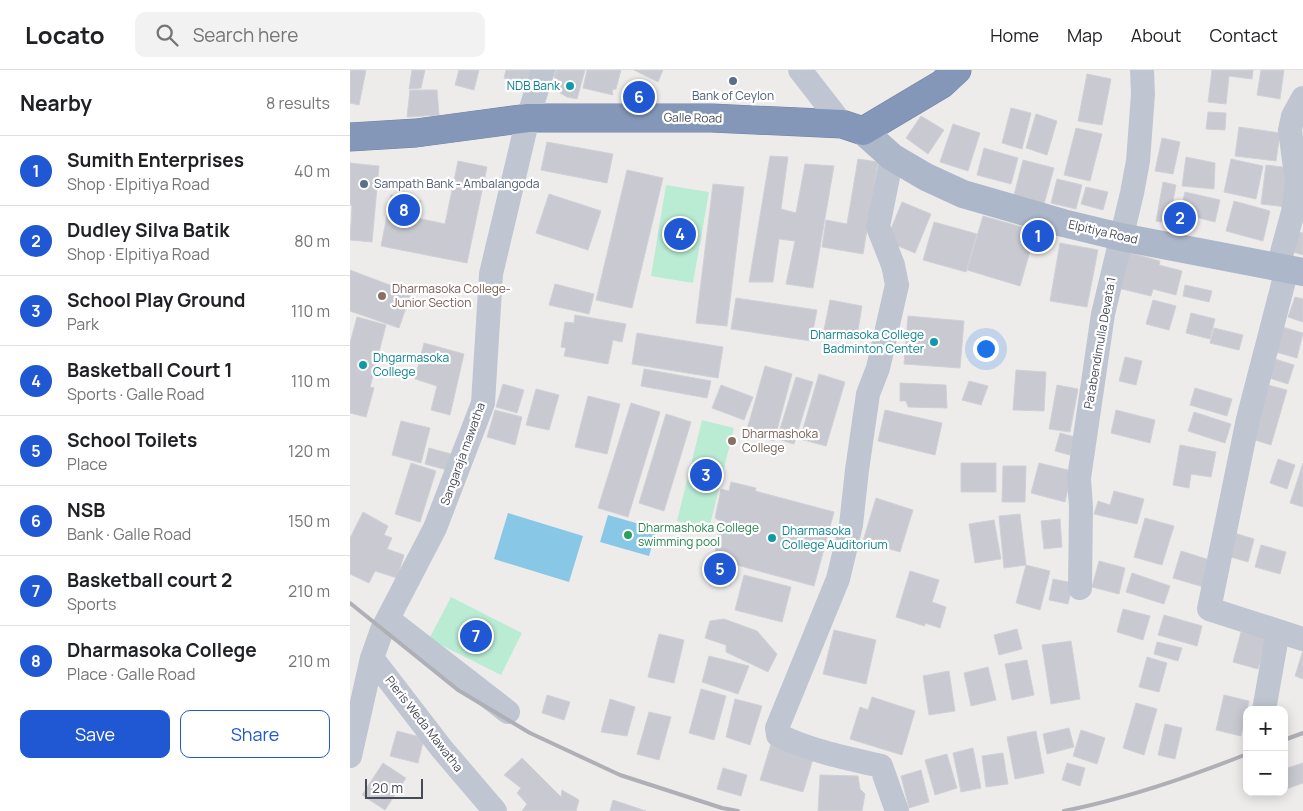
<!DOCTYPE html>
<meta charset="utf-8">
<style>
:root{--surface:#fff;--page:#f2f2f2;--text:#202124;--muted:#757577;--line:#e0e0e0;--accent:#2057d3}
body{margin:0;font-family:Manrope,sans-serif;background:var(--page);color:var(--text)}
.controls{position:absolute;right:15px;bottom:15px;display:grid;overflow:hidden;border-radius:10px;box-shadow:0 2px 12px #0003}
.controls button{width:45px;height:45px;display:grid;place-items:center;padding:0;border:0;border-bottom:1px solid var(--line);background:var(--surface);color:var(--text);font:25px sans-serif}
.scale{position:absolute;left:15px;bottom:12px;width:58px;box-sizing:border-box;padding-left:5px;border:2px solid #454c58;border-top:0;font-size:14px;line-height:18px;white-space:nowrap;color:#454c58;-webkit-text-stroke:4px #fff;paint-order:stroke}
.you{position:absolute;left:635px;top:278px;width:18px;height:18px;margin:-12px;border:4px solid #fff;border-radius:50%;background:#1a73e8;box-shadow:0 0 0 8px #1a73e833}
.badge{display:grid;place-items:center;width:32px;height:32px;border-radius:50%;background:var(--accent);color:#fff;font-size:16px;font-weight:700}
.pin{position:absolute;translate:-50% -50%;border:2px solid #fff;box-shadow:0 1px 5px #0006}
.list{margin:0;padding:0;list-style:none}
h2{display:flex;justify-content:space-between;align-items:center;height:65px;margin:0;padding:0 20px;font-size:21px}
h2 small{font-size:16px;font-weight:400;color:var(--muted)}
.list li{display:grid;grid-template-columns:32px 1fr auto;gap:15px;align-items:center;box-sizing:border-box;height:70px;padding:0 20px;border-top:1px solid var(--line)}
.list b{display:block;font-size:19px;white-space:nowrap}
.list p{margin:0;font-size:16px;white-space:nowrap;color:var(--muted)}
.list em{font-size:16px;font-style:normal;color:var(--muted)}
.actions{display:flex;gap:10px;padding:15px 20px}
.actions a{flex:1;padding:11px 0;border:1px solid var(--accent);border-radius:10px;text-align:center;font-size:18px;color:var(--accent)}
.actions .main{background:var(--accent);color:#fff}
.icon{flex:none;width:28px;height:28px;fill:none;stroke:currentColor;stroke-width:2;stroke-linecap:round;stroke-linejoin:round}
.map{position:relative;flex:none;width:953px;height:741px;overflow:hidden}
header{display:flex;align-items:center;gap:30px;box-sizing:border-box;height:70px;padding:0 25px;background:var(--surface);border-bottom:1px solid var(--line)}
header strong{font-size:24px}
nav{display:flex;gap:28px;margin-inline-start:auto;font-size:18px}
.search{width:350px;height:45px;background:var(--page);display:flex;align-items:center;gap:12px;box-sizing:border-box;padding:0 18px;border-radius:10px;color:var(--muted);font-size:19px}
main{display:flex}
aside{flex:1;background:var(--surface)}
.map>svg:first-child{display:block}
.green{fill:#baecd4}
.water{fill:#89c7e7}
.building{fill:#c9cad1;stroke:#d0d1d7}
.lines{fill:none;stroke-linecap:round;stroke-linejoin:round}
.highway-casing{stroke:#7082a5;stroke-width:29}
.minor{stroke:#bfc6d1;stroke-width:24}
.major{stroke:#acb7ca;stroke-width:28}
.highway{stroke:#8597b9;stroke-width:28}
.rail{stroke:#aeb0b6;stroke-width:4}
.service-dot{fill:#5c6f8a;stroke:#fff;stroke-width:2}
.culture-dot{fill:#0f9aa8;stroke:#fff;stroke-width:2}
.education-dot{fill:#8d6e63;stroke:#fff;stroke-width:2}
.leisure-dot{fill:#2e9e5b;stroke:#fff;stroke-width:2}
.labels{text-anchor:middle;stroke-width:4.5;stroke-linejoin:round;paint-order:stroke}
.culture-label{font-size:12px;fill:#0d838f;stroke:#fff;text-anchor:end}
.service-label{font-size:12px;fill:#4e5e75;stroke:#fff}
.street-label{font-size:12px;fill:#454c58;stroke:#fff}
.education-label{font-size:12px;fill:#785e54;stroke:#fff;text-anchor:start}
.leisure-label{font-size:12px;fill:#27864d;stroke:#fff;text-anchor:start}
</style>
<header>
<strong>Locato</strong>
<div class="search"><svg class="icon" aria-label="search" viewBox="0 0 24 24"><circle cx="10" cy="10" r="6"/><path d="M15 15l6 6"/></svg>Search here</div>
<nav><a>Home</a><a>Map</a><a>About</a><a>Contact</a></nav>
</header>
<main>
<aside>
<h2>Nearby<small>8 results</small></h2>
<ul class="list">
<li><span class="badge">1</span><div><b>Sumith Enterprises</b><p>Shop · Elpitiya Road</p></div><em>40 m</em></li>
<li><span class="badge">2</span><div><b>Dudley Silva Batik</b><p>Shop · Elpitiya Road</p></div><em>80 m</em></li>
<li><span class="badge">3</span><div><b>School Play Ground</b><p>Park</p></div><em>110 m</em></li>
<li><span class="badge">4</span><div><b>Basketball Court 1</b><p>Sports · Galle Road</p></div><em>110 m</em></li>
<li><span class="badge">5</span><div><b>School Toilets</b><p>Place</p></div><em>120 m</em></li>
<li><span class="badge">6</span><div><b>NSB</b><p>Bank · Galle Road</p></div><em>150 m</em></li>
<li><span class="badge">7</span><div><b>Basketball court 2</b><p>Sports</p></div><em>210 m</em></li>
<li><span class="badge">8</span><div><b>Dharmasoka College</b><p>Place · Galle Road</p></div><em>210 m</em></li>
</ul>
<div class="actions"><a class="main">Save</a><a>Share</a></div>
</aside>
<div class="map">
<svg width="953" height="741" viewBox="0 0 953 741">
<rect width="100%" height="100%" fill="#eeeceb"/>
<path class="green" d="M316,115L359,122L343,213L301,206Z
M352,350L384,358L359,459L327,451Z
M101,527L172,563L151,605L79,569Z"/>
<path class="water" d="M158,443L233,466L219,512L144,489Z
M258,445L307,459L299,486L250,472Z"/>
<path class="building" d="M0,0H16L9,35L0,33Z
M62,0H75L71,18L59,19Z
M109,0H129L124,20L105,15Z
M156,0H184L180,15L154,8Z
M206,0H235L227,29L217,27L210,23L209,14L204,7Z
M237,0H271L266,19L262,20L263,25L233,18Z
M284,0H313L308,12Z
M862,0H903L902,9L879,6L876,34L858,32Z
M911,0H934L930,29L907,25Z
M737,4L761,9L752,55L728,51Z
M60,20H87L89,45L57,47Z
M661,38L681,43L672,79L652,73Z
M858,42L876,43L875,60L856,59Z
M686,44L707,51L697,85L676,78Z
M571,46L594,60L578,84L556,68Z
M603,54L630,63L618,101L590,92Z
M889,57L930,63L926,91L885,86Z
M726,58L752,64L740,111L714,105Z
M812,68L830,72L823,104L805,101Z
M197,72L263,84L257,113L191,100Z
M634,78L668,88L661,114L627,105Z
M420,86L438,87L431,139L446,143L455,94L484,96L463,218L436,214L445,171L429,169L423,212H399Z
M836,87L865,93L864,119L832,116Z
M508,89L528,92L513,184L472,177L476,150L497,154Z
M881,89L913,96L906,129L874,122Z
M673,90L704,98L694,134L664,125Z
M108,91L137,97L117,193L31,176L41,125L71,131L67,148L95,154Z
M0,93L29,96L22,172L0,170L2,137L0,133Z
M916,95L941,98L936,137L911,134Z
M277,100L313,108L282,238L246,230Z
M707,109L732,115L726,139L701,133Z
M813,112L826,115L819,153L806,151Z
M363,114L394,117L377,256L346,253Z
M736,117L758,122L753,140L731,134Z
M835,122L870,130L865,152L830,143Z
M199,124L251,141L238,180L186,163Z
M884,131L920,141L913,171L876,161Z
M552,132L581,144L565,183L536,171Z
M633,146L686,161L670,216L617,200Z
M584,152L627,164L616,202L573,190Z
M946,161L953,163V185L940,181Z
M710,173L748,180L737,237L700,231Z
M777,182L810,191L809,195L832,201L826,225L803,219L801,226L768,218Z
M0,200L61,223L49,258L0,241Z
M205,214L244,224L239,244L199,235Z
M835,215L862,221L859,232L833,226Z
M945,227L953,229V252L938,247Z
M386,228L467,240L461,271L381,259Z
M480,230L512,236L507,266L474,260Z
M803,230L826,236L819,260L796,254Z
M841,243L865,249L860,269L836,263Z
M225,245L276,254L272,272L263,270L258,294L214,286L216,278L211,277L215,252L224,253Z
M558,246L614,251L610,298L554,294Z
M7,247L36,255L20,317L24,318L16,347L0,343V273Z
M929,256L953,263L947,288L922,281Z
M864,258L893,265L889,280L860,273Z
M287,263L373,277L368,308L282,294Z
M74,273L114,284L100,345L81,340L87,316L65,309Z
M775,287L792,291L786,315L769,311Z
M922,288L944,295L938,314L916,307Z
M415,296L442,304L424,371L396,363Z
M294,299L361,311L357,328L291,316Z
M666,300L696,302L694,341L663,340Z
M469,304L495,312L476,376L450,369Z
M446,307L463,312L444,374L427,369Z
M619,311L638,316L631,335L612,330Z
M550,313L596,315L597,338L558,337L556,331H550Z
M153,314L174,320L167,343L146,337Z
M914,314L937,320L921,375L899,368Z
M371,315L403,327L394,350L362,338Z
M707,315L728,319L720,362L699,359Z
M845,318L882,329L877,346L840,335Z
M186,319L209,325L199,360L176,355Z
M238,326L270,334L257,384L225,377Z
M281,333L310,342L278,447L248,438Z
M145,340L172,347L165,375L137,367Z
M535,340L592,353L585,385L528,371Z
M766,340L805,350L800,373L761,363Z
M844,342L881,354L875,373L838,361Z
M316,344L341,352L314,441L289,433Z
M51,351L80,358L71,393L42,385Z
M710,363L725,367L720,385L705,381Z
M830,375L866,382L861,407L841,404L839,418L823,415Z
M79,378L101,384L97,400L75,394Z
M928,389L945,395L937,419L920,413Z
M61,393L86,401L70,452L45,444Z
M611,393H646V422H611Z
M689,393L722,401L715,432L681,423Z
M953,393V437L940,433Z
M653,396H676L675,432H652Z
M381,412L406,418L405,421L484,442L464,516L383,494V491L365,484L370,451L365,448L371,419L379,421Z
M764,421L794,429L787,454L744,444L748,431L760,435Z
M526,428L563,440L550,482L513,471Z
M13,442L38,456L34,465L42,468L37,479L54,485L47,508L25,501L19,513L0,504V468Z
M670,444L676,495L654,498L649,446Z
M795,448L824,456L812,495L784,487Z
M710,449L712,477L694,479L691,451Z
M644,450L651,489L625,493L619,454Z
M881,462L904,469L898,492L874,485Z
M911,475L936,482L930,504L905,497Z
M831,481L866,492L857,518L823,508Z
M364,486L381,491L376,511L359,507Z
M749,491L775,498L769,524L742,517Z
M676,495L700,501L690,540L666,533Z
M560,501L589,510L582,532L596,537L590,558L575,553V556L546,547Z
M782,503L820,516L814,534L776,522Z
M394,505L441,517L432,552L385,540Z
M703,509L723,513L718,534L699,530Z
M773,539L800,546L793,570L767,562Z
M814,545L852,556L847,576L808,565Z
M374,549L407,561L427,584L418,602L376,582V575L355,568L360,551Z
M667,559L672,579L649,585L644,565Z
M484,560L526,570L516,614L473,604Z
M891,562L917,569L908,599L883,592Z
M309,564L334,570L324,613L298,607Z
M721,571L730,629L701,634L692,575Z
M807,572L832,578L828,591L804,584Z
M953,580V609L945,606Z
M359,586L399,596L388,624L352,612Z
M797,587L817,593L809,622L789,617Z
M677,590L684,625L662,630L655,594Z
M638,597L646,630L621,636L614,603Z
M599,601L605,641L579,645L573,606Z
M351,619L376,626L364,670L339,663Z
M197,625L220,632L214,650L192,643Z
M874,625L899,631L891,666L866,660Z
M522,627L565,641L552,685L500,669L510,637L518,640Z
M260,629L285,637L277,666L251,662Z
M385,629L412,636L400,675L376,667Z
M786,633L807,639L794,685L773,678Z
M299,642L321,647L309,690L287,684Z
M815,654L832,658L825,689L808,685Z
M719,658L724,677L697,684L693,664Z
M731,660L755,668L747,694L723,686Z
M47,661L74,668L68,693L40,686Z
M686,661L694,703L665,709L657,667Z
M421,674L464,686L453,722L410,710Z
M623,678L631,718L611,722L603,683Z
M653,683L658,714L636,717L632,686Z
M597,684L607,718L585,725L575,690Z
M172,688L211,727L212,720L229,730L226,741H172L177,734L167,723L171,718L154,705Z
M33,693L56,708L35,740L12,725Z
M717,693L735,698L730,716L712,710Z
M953,693V713L934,720V699Z
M373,698L397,705L391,726L367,719Z
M571,700L579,732L559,738L551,706Z
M470,705L508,706L510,719L515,724L512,741H468Z
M263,730L296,741H260Z"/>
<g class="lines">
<defs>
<path id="highway" d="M0,67L66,63L178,48H362L492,54L513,61L592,14L607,0"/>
</defs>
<use href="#highway" class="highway-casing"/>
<path class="minor" d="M450,0L492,54
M542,87L528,157L543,195L547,215L528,298L518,324L507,400L501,455L488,509L427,658L428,665C461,681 496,688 531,696L547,741
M928,197L943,142L947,113L940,60L943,46L953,28
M937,199L898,349L859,539L953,569
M730,518L731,437L729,408L753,244L782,123L788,91L793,24L792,0
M38,549L158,642
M914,640L928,561
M0,686L22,588
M145,741L92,679L22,588L32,560L85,458L133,333L141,204L178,48L193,0"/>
<path class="major" d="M513,61L542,87L576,107L613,124L713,153L771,167L953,202"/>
<use href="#highway" class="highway"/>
<path class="rail" d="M0,533L108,620L180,663L270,705L372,738L388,741
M934,670L953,663
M714,741C775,729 839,707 897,684"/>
</g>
<g class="service-dot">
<circle cx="383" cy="11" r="5"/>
<circle cx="14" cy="114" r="5"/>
</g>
<g class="culture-dot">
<circle cx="220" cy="16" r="5"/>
<circle cx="584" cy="272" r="5"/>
<circle cx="13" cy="295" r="5"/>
<circle cx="422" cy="468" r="5"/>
</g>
<g class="education-dot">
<circle cx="32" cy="226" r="5"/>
<circle cx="382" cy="371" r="5"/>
</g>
<circle class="leisure-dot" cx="278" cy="465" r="5"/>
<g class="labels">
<g class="culture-label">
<text x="210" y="20">NDB Bank</text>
<text x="574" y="269">Dharmasoka College<tspan x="574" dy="14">Badminton Center</tspan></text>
<text x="23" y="292" text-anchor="start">Dhgarmasoka<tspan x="23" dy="14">College</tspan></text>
<text x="432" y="465" text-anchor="start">Dharmasoka<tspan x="432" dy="14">College Auditorium</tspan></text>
</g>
<g class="service-label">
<text x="383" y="30">Bank of Ceylon</text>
<text x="24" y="118" text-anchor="start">Sampath Bank - Ambalangoda</text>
</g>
<g class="street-label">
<text transform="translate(343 48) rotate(1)" y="4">Galle Road</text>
<text transform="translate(753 162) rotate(13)" y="4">Elpitiya Road</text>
<text transform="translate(750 273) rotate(-80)" y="4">Patabendimulla Devata 1</text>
<text transform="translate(113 384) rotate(-70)" y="4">Sangaraja mawatha</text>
<text transform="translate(74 654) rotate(52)" y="4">Pieris Weda Mawatha</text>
</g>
<g class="education-label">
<text x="42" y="223">Dharmasoka College-<tspan x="42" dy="14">Junior Section</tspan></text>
<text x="392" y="368">Dharmashoka<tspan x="392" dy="14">College</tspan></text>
</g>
<g class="leisure-label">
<text x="288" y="462">Dharmashoka College<tspan x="288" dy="14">swimming pool</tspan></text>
</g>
</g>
</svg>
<div class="controls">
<button>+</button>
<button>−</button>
</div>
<div class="scale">20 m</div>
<div class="you"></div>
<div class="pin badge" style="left:688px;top:166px">1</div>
<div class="pin badge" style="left:830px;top:148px">2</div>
<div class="pin badge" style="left:356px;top:405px">3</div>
<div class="pin badge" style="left:330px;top:164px">4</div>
<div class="pin badge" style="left:370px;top:499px">5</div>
<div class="pin badge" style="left:289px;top:27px">6</div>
<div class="pin badge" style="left:126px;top:566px">7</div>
<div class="pin badge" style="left:54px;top:140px">8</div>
</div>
</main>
